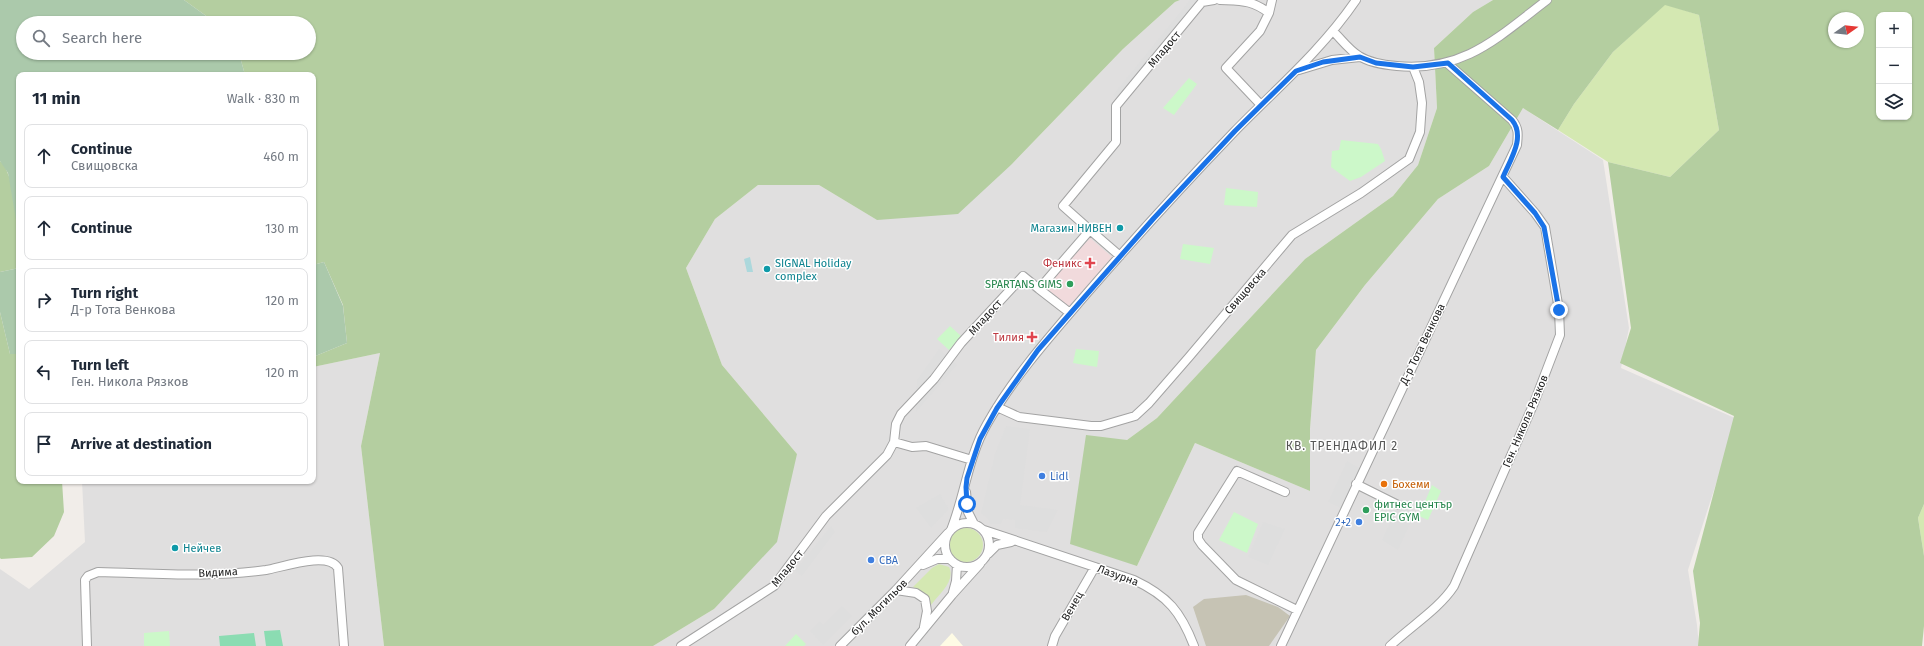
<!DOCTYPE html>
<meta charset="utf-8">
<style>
:root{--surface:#fff;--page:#f6f6f7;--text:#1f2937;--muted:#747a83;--line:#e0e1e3}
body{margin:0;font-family:"Fira Sans",sans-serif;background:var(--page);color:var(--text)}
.controls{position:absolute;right:12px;top:12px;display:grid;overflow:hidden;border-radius:8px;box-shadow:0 1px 3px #0004}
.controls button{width:36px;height:36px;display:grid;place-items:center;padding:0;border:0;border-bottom:1px solid var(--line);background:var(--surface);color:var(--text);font:20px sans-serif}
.compass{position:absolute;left:1828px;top:12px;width:36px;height:36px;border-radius:50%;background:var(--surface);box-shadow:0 1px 3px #0004;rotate:76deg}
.stop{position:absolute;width:12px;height:12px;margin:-9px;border:3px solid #1a73e8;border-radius:50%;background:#fff}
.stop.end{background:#1a73e8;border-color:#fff;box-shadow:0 1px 4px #0008}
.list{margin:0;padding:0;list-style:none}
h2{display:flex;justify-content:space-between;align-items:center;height:52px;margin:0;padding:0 16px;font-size:17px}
h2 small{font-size:13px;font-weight:400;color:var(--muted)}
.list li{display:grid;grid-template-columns:26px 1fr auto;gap:12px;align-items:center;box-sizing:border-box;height:64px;margin:0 8px 8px;padding:0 8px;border:1px solid var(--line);border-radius:8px}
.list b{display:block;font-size:15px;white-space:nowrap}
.list p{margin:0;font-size:13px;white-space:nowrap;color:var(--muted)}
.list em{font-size:13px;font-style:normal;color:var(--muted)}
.icon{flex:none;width:22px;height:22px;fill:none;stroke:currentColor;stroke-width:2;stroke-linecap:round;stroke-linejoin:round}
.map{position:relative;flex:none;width:1924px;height:646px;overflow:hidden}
.search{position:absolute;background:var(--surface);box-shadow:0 1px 3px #0004;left:16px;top:16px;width:300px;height:44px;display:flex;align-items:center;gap:10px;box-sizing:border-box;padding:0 14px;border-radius:22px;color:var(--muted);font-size:15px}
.panel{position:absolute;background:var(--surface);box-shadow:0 1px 3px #0004;left:16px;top:72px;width:300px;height:412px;border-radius:8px}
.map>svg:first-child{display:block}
.residential{fill:#e0dfdf}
.commercial{fill:#f1dadc}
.education{fill:#fefbe5}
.construction{fill:#c6c3b4}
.grass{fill:#d4e8b2}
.forest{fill:#b4cea0;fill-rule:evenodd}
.cemetery{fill:#abc9ab}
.park{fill:#ccf8c9}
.pitch{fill:#8bdcb2}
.parking{fill:#dedede}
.water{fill:#acd8dc}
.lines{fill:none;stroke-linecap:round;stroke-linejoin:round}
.minor-casing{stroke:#a3a3a3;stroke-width:10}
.minor{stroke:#fff;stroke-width:8}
.route{stroke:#1a73e8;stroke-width:5}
.culture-dot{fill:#0f9aa8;stroke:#fff;stroke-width:1.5}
.health-dot{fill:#e0444e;stroke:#fff;stroke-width:1.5}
.leisure-dot{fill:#2e9e5b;stroke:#fff;stroke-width:1.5}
.shop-dot{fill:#3f7fe0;stroke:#fff;stroke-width:1.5}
.food-dot{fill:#e8710a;stroke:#fff;stroke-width:1.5}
.labels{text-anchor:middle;stroke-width:3;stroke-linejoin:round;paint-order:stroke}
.street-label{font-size:11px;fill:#222;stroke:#fff}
.culture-label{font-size:11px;fill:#0d838f;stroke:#fff;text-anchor:start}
.health-label{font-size:11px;fill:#be3a42;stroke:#fff;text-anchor:end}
.leisure-label{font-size:11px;fill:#27864d;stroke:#fff;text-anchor:end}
.shop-label{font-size:11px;fill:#366cbe;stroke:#fff;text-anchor:start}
.food-label{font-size:11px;fill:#c56008;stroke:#fff;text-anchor:start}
.neighbourhood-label{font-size:12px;letter-spacing:1px;fill:#555;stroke:#fff}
</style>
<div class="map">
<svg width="1924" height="646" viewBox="0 0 1924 646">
<rect width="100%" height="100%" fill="#f1ede9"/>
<path class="residential" d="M1180,0H1493L1473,12L1434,48L1437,108L1418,165L1393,196L1305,259L1157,418L1127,440L1137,566L1195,443L1310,491V429L1316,350L1365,285L1438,199L1489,166L1523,108L1603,160L1629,328L1621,368L1737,419L1688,570L1697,625L1699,646H653L714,609L797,454L722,365L686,268L715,219L758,185H819L877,220L1012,164L1123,49L1175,2Z
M380,353L361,446L384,646H0V569L29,589L85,542L82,481H313V367Z"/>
<path class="commercial" d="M1090,238L1112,257L1068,307L1045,287Z"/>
<path class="education" d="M952,633L963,646H940Z"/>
<path class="construction" d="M1246,595L1278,607L1290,616L1269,646H1206L1193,607L1204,599Z"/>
<path class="grass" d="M1665,4L1699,15L1719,130L1670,177L1608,162L1558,130L1574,104L1613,52Z
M1924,504V556L1918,518Z
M949 545a17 17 0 1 1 34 0a17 17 0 1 1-34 0Z
M939,564L949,567C956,581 939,594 931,605C927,595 923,590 913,587L932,568Z"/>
<path class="forest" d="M184,0H1180L1175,2L1123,49L1012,164L958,214L877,220L819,185H758L715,219L686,268L722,365L797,454L777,542L714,609L653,646H384L361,446L380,353L313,367V357L347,343L343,305L324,262L313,265V75H245L239,53H309V23H216Z
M1493,0H1924V504L1918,518L1924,556V626L1922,646H1698L1700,623L1693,571L1734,416L1620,363L1631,328L1608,162L1670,177L1719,130L1699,15L1665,5L1613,52L1574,104L1558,130L1523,108L1489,166L1438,199L1365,285L1316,350L1310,429V491L1195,443L1137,566L1070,544L1086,435L1127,440L1157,418L1305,259L1393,196L1418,165L1437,108L1434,48L1473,12ZM1879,15H1909V117H1879ZM1834,18H1858V42H1834Z
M0,161C17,174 19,247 19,268L0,272Z
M0,312L10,354H19V481H62L64,512L54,536L32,557L1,559L0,558Z"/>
<path class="cemetery" d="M0,0H184L216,23H23V53H239L245,75H19V237L8,173L0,161Z
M324,262L343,306L347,343L313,357V265Z
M19,268V354H10L0,312V272Z"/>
<path class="park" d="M1189,78L1197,84L1174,115L1163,108Z
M1341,140L1378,144L1381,149L1385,161L1361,177L1350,181L1331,167L1332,151L1339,150Z
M1226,188L1258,192L1257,207L1224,205Z
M1183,244L1214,248L1210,264L1180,259Z
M950,326L961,336L949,350L937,339Z
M1076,349L1099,351L1097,367L1073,363Z
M1432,485L1441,491L1428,520L1419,516Z
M1234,512L1258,524L1247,553L1219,540Z
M169,631L170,646H144V633Z
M796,634L806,644L804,646H785Z"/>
<path class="pitch" d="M280,630L283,646H266L264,631Z
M254,633L256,646H220L219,636Z"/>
<path class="parking" d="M1190,0H1201L1119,100L1113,95Z
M939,349L957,365L916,412L917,380Z
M1006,426L1030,429L1020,505L1058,510L1047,532L1015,528V520L1003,519L1001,524H990L988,519L981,513L995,454Z
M1347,461L1361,469L1343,509L1328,502Z
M940,494L949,509L931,528L916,508Z
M1398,505L1415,513L1398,550L1382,540Z
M1263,522L1285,529L1268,565L1248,557Z
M831,526L835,532L802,576L795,571Z
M842,606L852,616L823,645L810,631L820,621L823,625Z"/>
<path class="water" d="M750,257L753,272H747L744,259Z"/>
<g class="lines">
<defs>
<path id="minor" d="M1220,0C1242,1 1252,0 1269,13L1260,31L1226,68L1261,105
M1269,13L1272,0
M1333,31C1341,39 1349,50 1359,56C1370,63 1385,65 1397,66C1464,72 1497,38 1547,0
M1299,70L1332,60L1360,57
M1090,230L1120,256
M1039,289L1070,313
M997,407L1019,417L1091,426H1101L1135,416L1149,403L1189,357L1292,235L1361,193L1409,159L1420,132L1422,103L1419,82L1413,67
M894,442L912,447L926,446L972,460
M1356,484L1398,505
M966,492L968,512L974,524
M1285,492L1237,471L1198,533V539L1202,545L1236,580L1297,610
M945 545a22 22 0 1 1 44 0a22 22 0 1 1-44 0Z
M951,530C965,495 968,457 987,424C1014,376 1052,334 1088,292C1135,238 1184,184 1234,132C1276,89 1322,50 1356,0
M984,530L1134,580C1168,596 1181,612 1194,646
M988,554L997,545L1011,542
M923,565L937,559H950
M896,590L916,593L925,599L927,611L924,627
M953,592L956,581L957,565
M87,646L85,580L88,576L98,572C153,573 211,578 266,570C283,567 328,551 338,568L344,646
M681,646L774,586L826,516L887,455L894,442L896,424L901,414L934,379L961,343L1023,276L1039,289L1090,230L1063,206L1116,142V106L1202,2L1214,0
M840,646L896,590L948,533
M910,646L952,595L980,564
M1052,646L1055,636L1095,567
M1281,646L1517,145C1518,135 1519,128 1512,120L1447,63
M1390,646C1411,626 1439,609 1454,586L1534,403L1560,335L1559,310L1545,227L1535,213L1503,177"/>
</defs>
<use href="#minor" class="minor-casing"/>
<use href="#minor" class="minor"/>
</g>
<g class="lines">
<path class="route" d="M967,504L966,487L967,478L980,439L997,408L1038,350L1154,218L1235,131L1296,71L1323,62L1360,57L1376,63L1413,67L1448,63L1512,120C1526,137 1510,160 1503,177L1535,213L1544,227L1559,310"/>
</g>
<g class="culture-dot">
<circle cx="1120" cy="228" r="4"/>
<circle cx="767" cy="269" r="4"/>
<circle cx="175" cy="548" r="4"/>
</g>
<g class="health-dot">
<path d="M1088 257h4v4h4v4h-4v4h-4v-4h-4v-4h4z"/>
<path d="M1030 331h4v4h4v4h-4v4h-4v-4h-4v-4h4z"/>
</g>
<g class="leisure-dot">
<circle cx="1070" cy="284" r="4"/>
<circle cx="1366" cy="510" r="4"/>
</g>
<g class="shop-dot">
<circle cx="1042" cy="476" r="4"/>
<circle cx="1359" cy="522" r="4"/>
<circle cx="871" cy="560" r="4"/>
</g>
<circle class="food-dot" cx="1384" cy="484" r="4"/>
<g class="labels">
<g class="street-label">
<text transform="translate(1164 49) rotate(-50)" y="4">Младост</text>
<text transform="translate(1245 291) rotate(-49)" y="4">Свищовска</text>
<text transform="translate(985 317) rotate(-48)" y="4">Младост</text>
<text transform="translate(1422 344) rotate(-64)" y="4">Д-р Тота Венкова</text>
<text transform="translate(1525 421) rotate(-67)" y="4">Ген. Никола Рязков</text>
<text transform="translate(787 568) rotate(-51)" y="4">Младост</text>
<text transform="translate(218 572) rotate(-3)" y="4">Видима</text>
<text transform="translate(1118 575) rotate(20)" y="4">Лазурна</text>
<text transform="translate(1072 606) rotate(-60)" y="4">Венец</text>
<text transform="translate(879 607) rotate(-45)" y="4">бул. Могильов</text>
</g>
<g class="culture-label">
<text x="1112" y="232" text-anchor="end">Магазин НИВЕН</text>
<text x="775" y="267">SIGNAL Holiday<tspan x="775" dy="13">complex</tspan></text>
<text x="183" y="552">Нейчев</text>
</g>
<g class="health-label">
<text x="1082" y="267">Феникс</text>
<text x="1024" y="341">Тилия</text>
</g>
<g class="leisure-label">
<text x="1062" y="288">SPARTANS GIMS</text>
<text x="1374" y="508" text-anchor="start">фитнес център<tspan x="1374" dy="13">EPIC GYM</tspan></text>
</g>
<g class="shop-label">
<text x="1050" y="480">Lidl</text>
<text x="1351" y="526" text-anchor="end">2+2</text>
<text x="879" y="564">CBA</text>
</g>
<g class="food-label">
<text x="1392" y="488">Бохеми</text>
</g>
<g class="neighbourhood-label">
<text x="1342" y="450">КВ. ТРЕНДАФИЛ 2</text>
</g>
</g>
</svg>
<div class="controls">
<button>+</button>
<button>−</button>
<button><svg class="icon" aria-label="layers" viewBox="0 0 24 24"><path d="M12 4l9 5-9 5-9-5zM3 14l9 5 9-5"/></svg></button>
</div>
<svg class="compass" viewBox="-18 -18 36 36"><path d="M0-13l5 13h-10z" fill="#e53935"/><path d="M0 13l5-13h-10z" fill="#747a83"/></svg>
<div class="stop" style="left:967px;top:504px"></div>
<div class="stop end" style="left:1559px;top:310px"></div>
<div class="search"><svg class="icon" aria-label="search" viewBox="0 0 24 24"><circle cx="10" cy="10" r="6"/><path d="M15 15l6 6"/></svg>Search here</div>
<section class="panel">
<h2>11 min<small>Walk · 830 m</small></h2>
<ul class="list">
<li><svg class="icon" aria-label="ahead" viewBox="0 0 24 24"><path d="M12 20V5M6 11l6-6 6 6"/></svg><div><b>Continue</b><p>Свищовска</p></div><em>460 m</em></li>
<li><svg class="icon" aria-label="ahead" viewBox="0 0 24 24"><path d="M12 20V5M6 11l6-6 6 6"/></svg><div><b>Continue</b></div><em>130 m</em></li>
<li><svg class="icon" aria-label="right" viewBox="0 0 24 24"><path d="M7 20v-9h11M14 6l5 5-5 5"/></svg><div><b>Turn right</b><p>Д-р Тота Венкова</p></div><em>120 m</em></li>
<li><svg class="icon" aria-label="left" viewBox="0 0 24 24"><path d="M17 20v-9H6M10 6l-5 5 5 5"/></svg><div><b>Turn left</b><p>Ген. Никола Рязков</p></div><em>120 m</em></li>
<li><svg class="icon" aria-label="arrive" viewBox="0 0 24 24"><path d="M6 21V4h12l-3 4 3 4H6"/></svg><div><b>Arrive at destination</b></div></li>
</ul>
</section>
</div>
